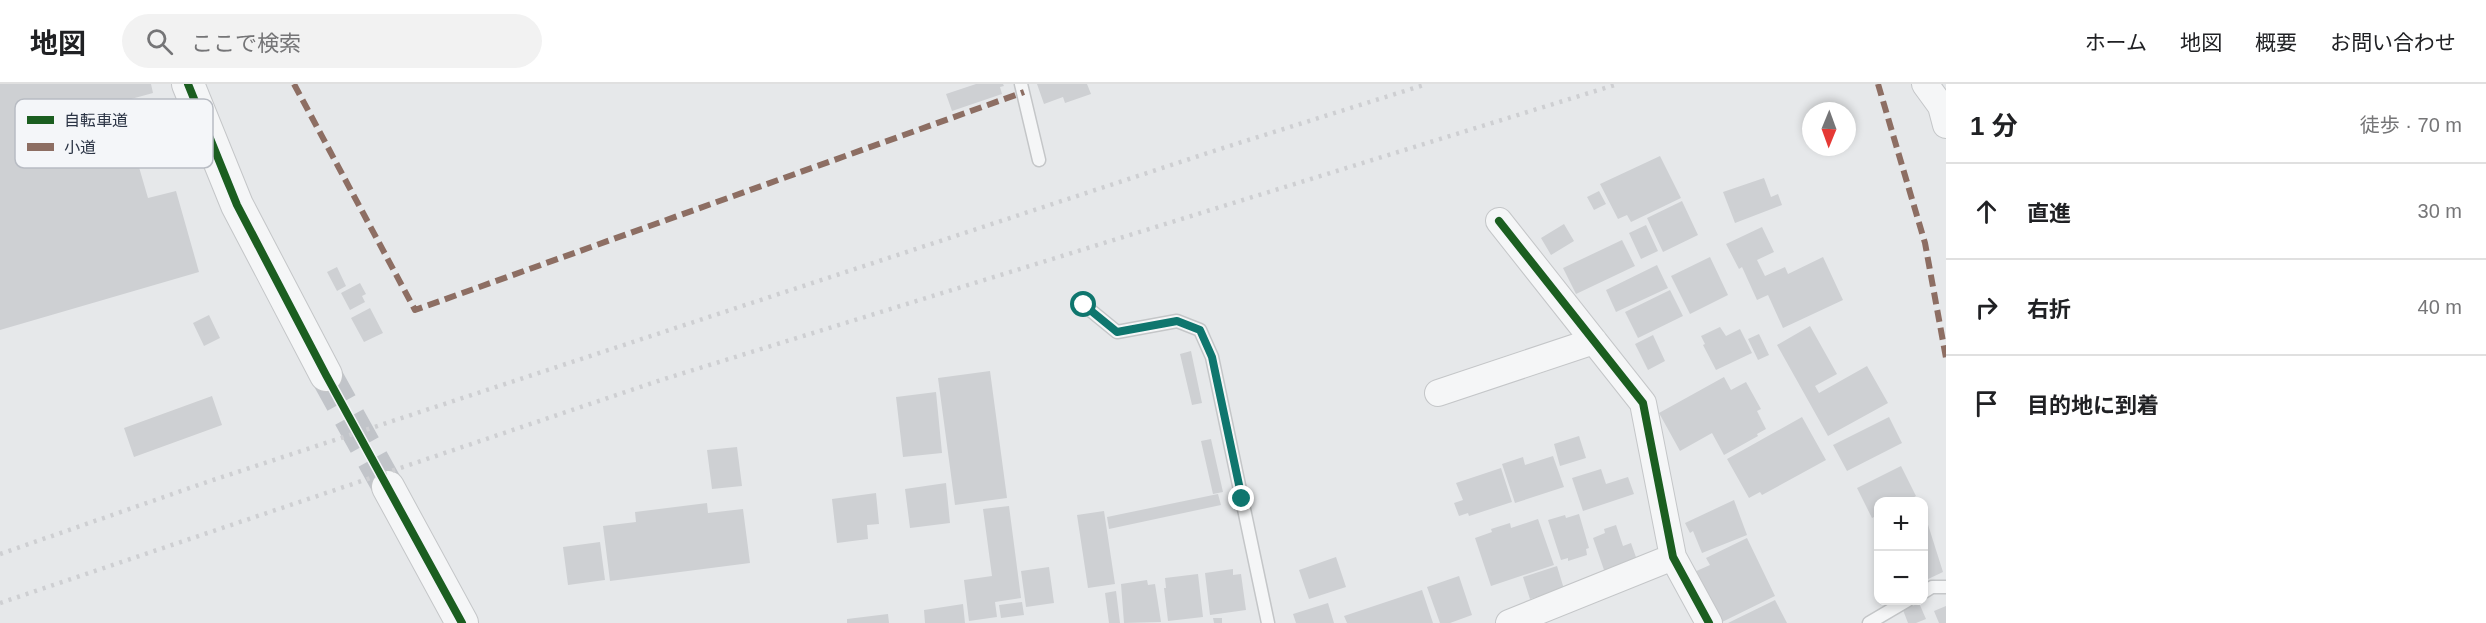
<!DOCTYPE html>
<html lang="ja">
<meta charset="utf-8">
<style>
:root{--surface:#fff;--page:#f2f2f2;--text:#202124;--muted:#757577;--line:#e0e0e0}
body{margin:0;font-family:Helvetica,"Noto Sans JP",sans-serif;background:var(--page);color:var(--text)}
.controls{position:absolute;right:18px;bottom:18px;display:grid;overflow:hidden;border-radius:12px;box-shadow:0 3px 9px #0003}
.controls button{width:54px;height:54px;display:grid;place-items:center;padding:0;border:0;border-bottom:2px solid var(--line);background:var(--surface);color:var(--text);font:30px sans-serif}
.compass{position:absolute;left:1802px;top:18px;width:54px;height:54px;border-radius:50%;background:var(--surface);box-shadow:0 3px 9px #0003;rotate:181deg}
.stop{position:absolute;width:18px;height:18px;margin:-14px;border:4px solid #0f766e;border-radius:50%;background:#fff}
.stop.end{background:#0f766e;border-color:#fff;box-shadow:0 2px 6px #0008}
.list{margin:0;padding:0;list-style:none}
h2{display:flex;justify-content:space-between;align-items:center;height:78px;margin:0;padding:0 24px;font-size:26px}
h2 small{font-size:20px;font-weight:400;color:var(--muted)}
.list li{display:grid;grid-template-columns:39px 1fr auto;gap:18px;align-items:center;box-sizing:border-box;height:96px;padding:0 24px;border-top:2px solid var(--line)}
.list b{display:block;font-size:22px;white-space:nowrap}
.list em{font-size:20px;font-style:normal;color:var(--muted)}
.icon{flex:none;width:33px;height:33px;fill:none;stroke:currentColor;stroke-width:2;stroke-linecap:round;stroke-linejoin:round}
.map{position:relative;flex:none;width:1946px;height:539px;overflow:hidden}
header{display:flex;align-items:center;gap:36px;box-sizing:border-box;height:84px;padding:0 30px;background:var(--surface);border-bottom:2px solid var(--line)}
header strong{font-size:28px}
nav{display:flex;gap:33px;margin-inline-start:auto;font-size:21px}
.search{width:420px;height:54px;background:var(--page);display:flex;align-items:center;gap:15px;box-sizing:border-box;padding:0 21px;border-radius:33px;color:var(--muted);font-size:22px}
main{display:flex}
aside{flex:1;background:var(--surface)}
.map>svg:first-child{display:block}
.building{fill:#ced0d3}
.lines{fill:none;stroke-linecap:round;stroke-linejoin:round}
.tertiary-tunnel{stroke:#c1c4c9;stroke-width:32;stroke-dasharray:32 16;stroke-linecap:butt}
.service-casing{stroke:#c4c6c8;stroke-width:15}
.minor-casing{stroke:#c4c6c8;stroke-width:28}
.tertiary-casing{stroke:#c4c6c8;stroke-width:34}
.service{stroke:#f5f6f7;stroke-width:12}
.minor{stroke:#f5f6f7;stroke-width:26}
.tertiary{stroke:#f5f6f7;stroke-width:32}
.rail{stroke:#cecfd2;stroke-width:4.5;stroke-dasharray:3 6;stroke-linecap:butt}
.quiet{stroke:#8d6e63;stroke-width:6;stroke-dasharray:12 6;stroke-linecap:butt}
.cycleway-casing{stroke:#f4f6f9;stroke-width:11}
.cycleway{stroke:#1b5e20;stroke-width:8}
.route{stroke:#0f766e;stroke-width:8}
.key{fill:#f4f6f9;stroke:#b8bcc3;stroke-width:1.5}
.key-label{font-size:16px;fill:#2b3445}
</style>
<header>
<strong>地図</strong>
<div class="search"><svg class="icon" aria-label="search" viewBox="0 0 24 24"><circle cx="10" cy="10" r="6"/><path d="M15 15l6 6"/></svg>ここで検索</div>
<nav><a>ホーム</a><a>地図</a><a>概要</a><a>お問い合わせ</a></nav>
</header>
<main>
<div class="map">
<svg width="1946" height="539" viewBox="0 0 1946 539">
<rect width="100%" height="100%" fill="#e6e8ea"/>
<path class="building" d="M0,0H151L153,9L120,18L148,114L176,107L199,188L0,246Z
M976,0H1003L1004,2L1000,3L1002,10L952,27L946,10Z
M1037,0H1087L1091,10L1065,19L1063,13L1044,20Z
M1660,72L1681,114L1631,138L1627,131L1618,135L1600,100Z
M1764,94L1771,113L1778,110L1782,121L1735,139L1723,108Z
M1599,107L1606,120L1594,126L1587,113Z
M1682,117L1698,151L1663,168L1647,134Z
M1564,140L1574,157L1551,171L1541,154Z
M1646,141L1658,167L1641,175L1629,149Z
M1762,143L1774,168L1757,176L1765,192L1785,183L1788,190L1823,173L1843,216L1783,244L1768,211L1757,216L1742,183L1739,185L1726,160Z
M1622,156L1635,182L1576,210L1563,184Z
M1710,173L1728,211L1690,230L1671,192Z
M1657,181L1668,204L1616,228L1606,206Z
M337,183L346,202L337,207L327,188Z
M360,199L366,210L362,212L365,218L350,226L341,209Z
M1670,206L1683,232L1638,254L1625,228Z
M370,224L383,249L364,258L351,234Z
M209,231L220,254L204,262L193,239Z
M1810,242L1837,290L1815,302L1819,309L1867,282L1888,319L1828,352L1777,261Z
M1720,243L1726,252L1740,245L1752,269L1716,286L1703,261L1705,260L1701,252Z
M1759,250L1769,271L1758,276L1748,255Z
M1653,251L1665,277L1648,286L1635,260Z
M1191,267L1202,319L1192,321L1180,270Z
M990,287L1007,414L955,421L938,294Z
M1724,293L1731,306L1746,298L1761,325L1757,327L1766,345L1757,350L1758,352L1724,371L1712,349L1680,367L1659,329Z
M936,308L942,369L903,373L896,313Z
M212,312L222,341L134,373L124,344Z
M1802,333L1826,376L1762,411L1760,408L1749,414L1727,375Z
M1889,333L1902,359L1847,387L1833,361Z
M1579,352L1586,374L1560,382L1554,360Z
M1211,355L1223,408L1213,410L1201,357Z
M737,363L742,402L712,405L707,366Z
M1553,372L1564,403L1515,419L1502,380L1523,373L1525,381Z
M1901,382L1916,412L1905,418H1878V431L1872,434L1857,404Z
M1501,384L1512,418L1469,432L1468,429L1459,432L1454,419L1463,416L1456,399Z
M1601,385L1606,400L1628,393L1634,410L1583,427L1572,394Z
M946,399L950,439L910,444L905,405Z
M876,409L879,440L867,441L868,455L837,459L832,415Z
M1218,410L1221,421L1109,445L1107,433Z
M1734,416L1747,451L1702,469L1693,447L1690,449L1685,439Z
M707,419L708,429L743,425L750,479L610,497L603,442L636,438L635,428Z
M1009,422L1021,514L995,518L997,533L969,537L964,496L992,492L983,425Z
M1104,427L1115,500L1088,504L1077,431Z
M1924,428L1943,488L1926,496L1924,492Z
M1579,430L1589,464L1586,465L1587,471L1568,477V474L1561,476L1548,436L1565,431L1566,434Z
M1538,435L1554,481L1491,502L1475,454L1492,448L1491,445L1510,439L1511,444Z
M1616,441L1623,462L1631,459L1637,476L1604,486L1593,454L1605,449L1604,445Z
M1747,454L1775,512L1720,539L1692,489L1710,481L1706,474Z
M600,458L605,496L568,501L563,463Z
M1336,473L1346,503L1309,515L1299,486Z
M1557,482L1564,505L1530,515L1523,493Z
M1049,483L1054,519L1026,523L1021,487Z
M1233,485V491L1241,490L1246,526L1210,531L1205,489Z
M1198,490L1203,533L1168,537L1164,504H1166L1165,494Z
M1459,492L1472,531L1450,539H1440L1427,503Z
M1147,496L1148,501L1155,500L1161,538L1124,539L1121,500Z
M1422,506L1433,539H1347L1344,532Z
M1116,507L1120,539H1109L1105,509Z
M1775,516L1787,539H1728Z
M1022,518L1024,531L1001,534L999,521Z
M1328,519L1334,539H1296L1293,530Z
M1919,519L1926,535L1916,539H1908L1903,526Z
M963,520L965,539H925L924,526Z
M1946,522V539H1939L1934,527Z
M888,530L889,539H847V535Z
M1213,534H1222V539H1214Z"/>
<g class="lines">
<path class="tertiary-tunnel" d="M326,291L388,403"/>
<defs>
<path id="service" d="M1021,0L1039,76
M1084,221L1117,248L1177,237L1200,246L1212,273L1268,539
M1924,508L1932,503H1946
M1869,539L1908,516"/>
<path id="minor" d="M1925,0L1941,22L1946,41
M1499,137L1643,319L1673,473L1709,539
M1438,309L1594,257
M1509,539L1673,473"/>
<path id="tertiary" d="M188,0L237,121L326,291
M388,403L462,539"/>
</defs>
<use href="#service" class="service-casing"/>
<use href="#minor" class="minor-casing"/>
<use href="#tertiary" class="tertiary-casing"/>
<use href="#service" class="service"/>
<use href="#minor" class="minor"/>
<use href="#tertiary" class="tertiary"/>
<path class="rail" d="M0,470L207,398L1223,64L1427,0
M0,519L661,296L1618,0"/>
<path class="quiet" d="M294,0L415,226L1024,8
M1878,0L1925,159L1946,274"/>
<defs>
<path id="cycleway" d="M188,0L237,121L326,291L462,539
M1499,137L1643,319L1673,473L1709,539"/>
</defs>
<use href="#cycleway" class="cycleway-casing"/>
<use href="#cycleway" class="cycleway"/>
</g>
<g class="lines">
<path class="route" d="M1084,221L1117,248L1177,237L1200,246L1212,273L1242,415"/>
</g>
<rect x="15" y="15" width="198" height="69" rx="9" class="key"/>
<rect x="27" y="32" width="27" height="8" fill="#1b5e20"/>
<rect x="27" y="59" width="27" height="8" fill="#8d6e63"/>
<g class="key-label">
<text x="64" y="42">自転車道</text>
<text x="64" y="69">小道</text>
</g>
</svg>
<div class="controls">
<button>+</button>
<button>−</button>
</div>
<svg class="compass" viewBox="-18 -18 36 36"><path d="M0-13l5 13h-10z" fill="#e53935"/><path d="M0 13l5-13h-10z" fill="#757577"/></svg>
<div class="stop" style="left:1084px;top:221px"></div>
<div class="stop end" style="left:1242px;top:415px"></div>
</div>
<aside>
<h2>1 分<small>徒歩 · 70 m</small></h2>
<ul class="list">
<li><svg class="icon" aria-label="ahead" viewBox="0 0 24 24"><path d="M12 20V5M6 11l6-6 6 6"/></svg><div><b>直進</b></div><em>30 m</em></li>
<li><svg class="icon" aria-label="right" viewBox="0 0 24 24"><path d="M7 20v-9h11M14 6l5 5-5 5"/></svg><div><b>右折</b></div><em>40 m</em></li>
<li><svg class="icon" aria-label="arrive" viewBox="0 0 24 24"><path d="M6 21V4h12l-3 4 3 4H6"/></svg><div><b>目的地に到着</b></div></li>
</ul>
</aside>
</main>
